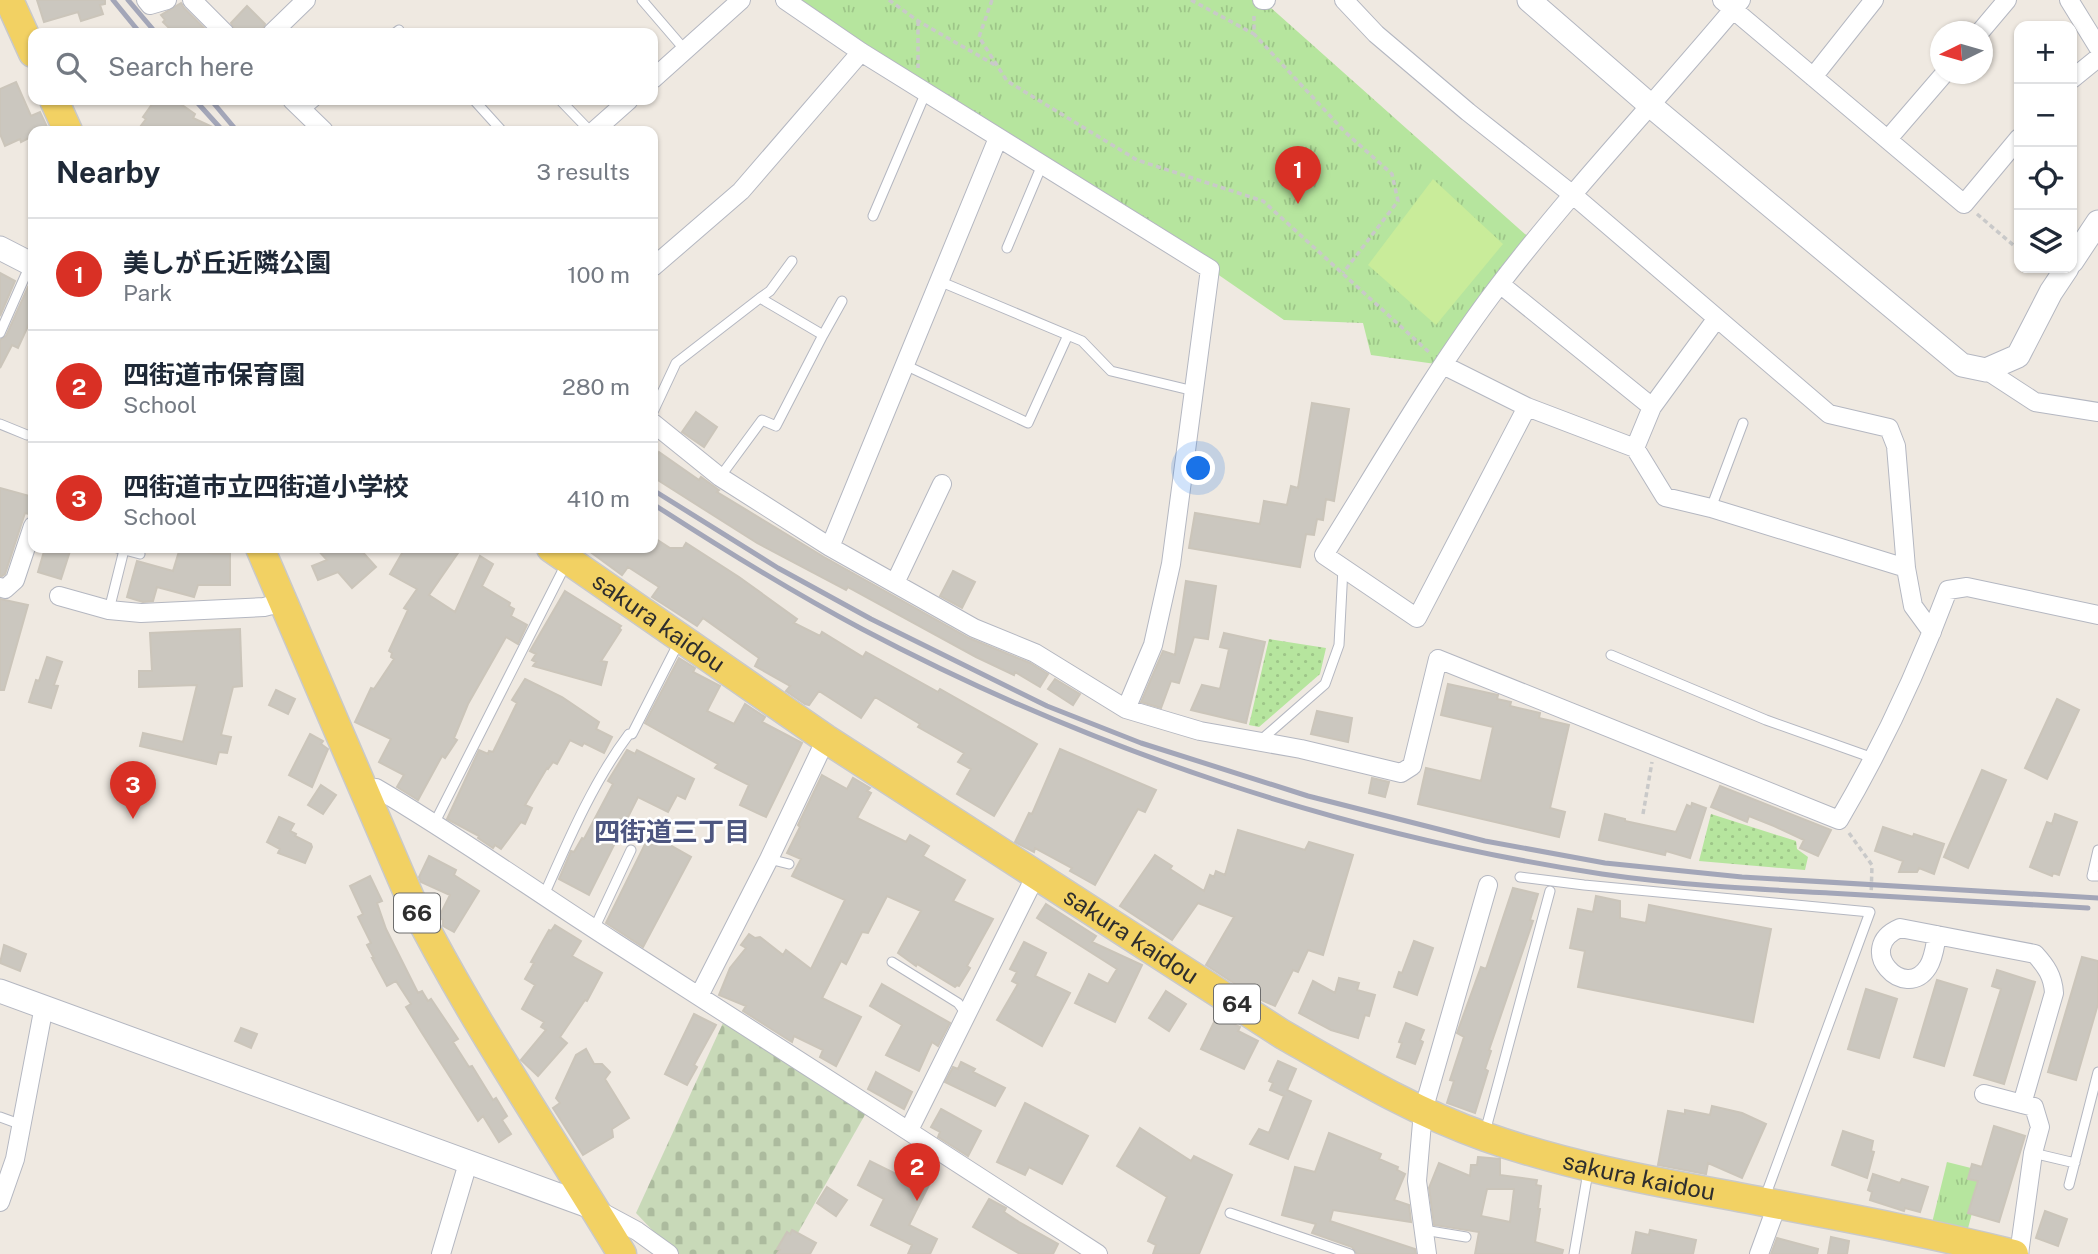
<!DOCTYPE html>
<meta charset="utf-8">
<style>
:root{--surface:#fff;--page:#f2f2f3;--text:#1f2937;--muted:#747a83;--line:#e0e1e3;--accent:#d93025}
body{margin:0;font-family:"Public Sans","Noto Sans JP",sans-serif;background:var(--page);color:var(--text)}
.controls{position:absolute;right:21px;top:21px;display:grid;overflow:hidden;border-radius:14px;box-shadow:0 2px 5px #0004}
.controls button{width:63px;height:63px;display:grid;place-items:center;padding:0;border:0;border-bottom:2px solid var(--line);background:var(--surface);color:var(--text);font:35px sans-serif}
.compass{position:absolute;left:1930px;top:21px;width:63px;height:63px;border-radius:50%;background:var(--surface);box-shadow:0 2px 5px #0004;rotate:265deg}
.you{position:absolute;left:1199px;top:469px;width:24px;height:24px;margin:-18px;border:5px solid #fff;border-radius:50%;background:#1a73e8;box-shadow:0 0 0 10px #1a73e833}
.badge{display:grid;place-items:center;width:46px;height:46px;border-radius:50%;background:var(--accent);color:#fff;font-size:23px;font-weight:700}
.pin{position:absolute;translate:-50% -58px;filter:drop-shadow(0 2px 4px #0008)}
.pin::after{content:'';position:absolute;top:37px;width:24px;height:21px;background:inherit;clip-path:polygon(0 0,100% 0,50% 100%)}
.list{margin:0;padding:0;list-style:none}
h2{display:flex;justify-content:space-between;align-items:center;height:91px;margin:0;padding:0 28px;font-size:30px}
h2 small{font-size:23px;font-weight:400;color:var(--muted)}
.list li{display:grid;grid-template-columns:46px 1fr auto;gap:21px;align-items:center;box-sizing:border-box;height:112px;padding:0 28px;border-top:2px solid var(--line)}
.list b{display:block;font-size:26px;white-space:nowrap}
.list p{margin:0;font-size:23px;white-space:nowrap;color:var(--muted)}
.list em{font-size:23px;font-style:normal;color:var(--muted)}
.icon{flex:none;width:38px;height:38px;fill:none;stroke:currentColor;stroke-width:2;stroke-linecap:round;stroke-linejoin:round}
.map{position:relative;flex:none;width:2098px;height:1254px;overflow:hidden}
.search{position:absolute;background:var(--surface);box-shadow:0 2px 5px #0004;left:28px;top:28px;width:630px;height:77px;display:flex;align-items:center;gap:18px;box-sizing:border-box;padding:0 24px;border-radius:14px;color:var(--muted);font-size:26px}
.panel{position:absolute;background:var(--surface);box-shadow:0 2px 5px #0004;left:28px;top:126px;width:630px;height:427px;border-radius:14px}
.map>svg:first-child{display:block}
.grass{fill:url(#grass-dots)}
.cemetery{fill:url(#cemetery-stones)}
.park{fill:url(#park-tufts)}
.pitch{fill:#c9ec9a}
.building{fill:#cbc7bf;stroke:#cbc5ba;stroke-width:2;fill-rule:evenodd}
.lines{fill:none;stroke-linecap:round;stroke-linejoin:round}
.service-casing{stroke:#b4b7c1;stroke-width:11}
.minor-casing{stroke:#b4b7c1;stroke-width:20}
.tertiary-casing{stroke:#b4b7c1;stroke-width:25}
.primary-casing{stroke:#c9c9c9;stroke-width:31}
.path{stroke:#c9c9c9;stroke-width:3.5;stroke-dasharray:5 3.5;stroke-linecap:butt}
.service{stroke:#fff;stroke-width:9}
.minor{stroke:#fff;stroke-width:18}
.tertiary{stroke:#fff;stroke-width:23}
.primary{stroke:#f2d163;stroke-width:28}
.rail{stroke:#a3a6b8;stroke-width:5}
.labels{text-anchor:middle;stroke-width:5;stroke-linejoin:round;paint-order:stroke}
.shield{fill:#fff;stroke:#6d6d6d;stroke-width:2}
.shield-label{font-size:23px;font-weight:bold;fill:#2e2e2e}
.street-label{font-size:24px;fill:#2e2e2e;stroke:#fff}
.neighbourhood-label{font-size:26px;font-weight:bold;fill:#4d5680;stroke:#fff}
</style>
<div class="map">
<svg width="2098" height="1254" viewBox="0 0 2098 1254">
<defs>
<pattern id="grass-dots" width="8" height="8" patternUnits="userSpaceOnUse" patternTransform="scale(1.75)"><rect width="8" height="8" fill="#b6e59e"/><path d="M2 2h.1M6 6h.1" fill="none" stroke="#9dc588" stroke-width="1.8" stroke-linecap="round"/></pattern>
<pattern id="cemetery-stones" width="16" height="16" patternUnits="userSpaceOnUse" patternTransform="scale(1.75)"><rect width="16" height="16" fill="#c8d9b8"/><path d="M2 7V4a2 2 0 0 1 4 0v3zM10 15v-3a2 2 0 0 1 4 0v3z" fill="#acbb9e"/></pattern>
<pattern id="park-tufts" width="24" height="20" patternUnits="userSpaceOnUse" patternTransform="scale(1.75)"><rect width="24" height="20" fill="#b6e59e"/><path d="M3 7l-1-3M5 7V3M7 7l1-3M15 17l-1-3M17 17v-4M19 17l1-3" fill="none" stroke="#9dc588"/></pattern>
</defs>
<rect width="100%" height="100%" fill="#efe9e1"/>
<path class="grass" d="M1269,639L1326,648L1320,674L1259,727L1249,725Z
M1711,814L1796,841L1797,849L1808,857L1805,870L1699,861Z"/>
<path class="cemetery" d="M723,1023L866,1113L786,1254H675L636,1213Z"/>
<path class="park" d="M785,0H1262L1534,242L1443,365L1371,355L1363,323L1284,320L1210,269Z
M1947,1162L1983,1171L1966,1236L1931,1227Z"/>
<path class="pitch" d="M1433,179L1503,244L1436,325L1368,265Z"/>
<path class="building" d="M37,0H105V4L100,5L103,14L81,21L78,12L44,22Z
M181,3L184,8L209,33H174L163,22L165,20L161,15Z
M247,6L265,24L261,33H236L231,23Z
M16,82L31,116L40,112L49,131H33V136L21,142L20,139L5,146L0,134V89Z
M155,100H175L195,114L193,118L221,131H137L146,119L143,117Z
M0,273L15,281L0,316Z
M28,287L33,290V315L18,348L12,345L0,368V340L6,336Z
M1312,403L1349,409L1334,501L1326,499L1323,520L1317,519L1314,535L1306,534L1300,567L1189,548L1195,513L1260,524L1264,501L1287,505L1291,486L1298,488Z
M696,412L717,427L704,447L682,432Z
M659,452L699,480L701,477L719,490L717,492L824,557L969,638L1030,663L1048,674L1040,687L1015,672L1014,675L976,657L848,587L846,590L757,543L653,477V462Z
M0,488L33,497V515L25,513L5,574L2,576H0Z
M653,537L670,548H683L686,543L739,577L797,619L794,623L820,636L822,632L863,657L866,652L938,692L940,689L1037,744L994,816L957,794L971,769L958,762L964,753L918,727L920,724L875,697L861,718L819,691L809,705L805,704L786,691L790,686L755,666L759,658L703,618L697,626L652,597L659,587L628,567L622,575L585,548H653Z
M45,548H71L61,579L38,572Z
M180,548H192L213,554H230V585H198L194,597L157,587L153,601L143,602L127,597L137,561L173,571Z
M316,548H359L376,567L352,588L338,572L318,580L312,566L327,560Z
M405,548H448L458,553L429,595L455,612L480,556L493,564L482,586L510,603L509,606L514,609L511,616L527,625L518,644L506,637L468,704L454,738L457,740L445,758L442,756L418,800L397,787L404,775L379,762L391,739L355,722L371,688L374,689L394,659L391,657L392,653L389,651L408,610L404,608L417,589L390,574Z
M953,571L975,582L962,608L940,596Z
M1186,581L1216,586L1208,639L1194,637L1179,683L1171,681L1161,708L1141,702L1163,651L1175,655Z
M565,591L621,626L619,628L621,630L601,661L607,662L601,685L533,666L536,662L532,660L536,654L530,651Z
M0,599L28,605L4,690H0Z
M240,629L242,686L233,687L221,735L231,737L227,753L219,752L216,764L140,746L143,733L183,742L197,685L139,687V671H152L150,633Z
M1224,633L1265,642L1246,723L1191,710L1202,685L1220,689L1229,649L1220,647Z
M47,657L62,662L54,685L58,686L51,708L29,702L36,680L39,681Z
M679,658L695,668L693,672L720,686L707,711L734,724L745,704L765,717L762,722L802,743L766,817L740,805L749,785L715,768L718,764L645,723Z
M525,679L562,697L599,722L596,729L612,737L604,753L584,743L582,746L570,740L557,764L553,762L548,769L547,768L525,805L532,808L525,824L521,822L501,849L495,845L493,848L478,838L479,836L447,819L479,750L488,754L489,751L493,752L517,703L512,700Z
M1055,679L1080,694L1073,705L1048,689Z
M1448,684L1498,695L1497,699L1511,702L1510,706L1540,713L1539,718L1569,725L1550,808L1565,812L1559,837L1418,804L1426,768L1481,781L1493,727L1441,715Z
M276,690L295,699L288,714L269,705Z
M2057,699L2079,710L2047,779L2025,768Z
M1317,711L1352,718L1348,742L1311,734Z
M310,734L323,741L321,744L328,749L312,787L289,775Z
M1060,749L1156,790L1145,812L1138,809L1095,885L1070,871L1072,868L1035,848L1034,852L1015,842L1029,813L1032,814Z
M627,750L635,754L637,750L694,779L685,799L677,795L668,812L638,797L589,895L559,879L571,851L574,852L582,838L584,839L613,784L608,781Z
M1982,770L2006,780L1968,868L1944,857Z
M822,775L847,789L853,778L870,788L867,791L871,793L857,818L906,842L910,835L929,846L923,856L965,880L953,901L993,919L967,966L970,968L959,986L957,985L955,987L917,964L916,966L898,953L921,911L887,896L868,933L862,932L846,964L841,961L822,998L861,1017L836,1066L820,1057L823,1050L794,1036L792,1042L787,1039L743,1011L746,1006L719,995L730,968L746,948L741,945L749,934L755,938L760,937L783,955L786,950L811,969L845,900L792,876L801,859L787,853L800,827L798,825Z
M1372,778L1389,782L1385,797L1369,793Z
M321,785L336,795L323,814L308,805Z
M1720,786L1831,830L1818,856L1800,848L1804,840L1774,826L1749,816L1747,822L1711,807Z
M1692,803L1706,808L1690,858L1666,851L1665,855L1599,840L1605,814L1625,819V821L1676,832L1687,805L1691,807Z
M2055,814L2077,822L2059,875L2053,873L2052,876L2030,867L2047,822L2052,824Z
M279,817L294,824L290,831L296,834L295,836L311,844L312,847L305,863L278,853L280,849L267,842Z
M1883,827L1913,837L1914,834L1944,844L1934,874L1919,868L1917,872H1899L1903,861L1875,851Z
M652,830L665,837L663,841L691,857L643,947L606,923Z
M1238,830L1305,850L1309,842L1353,855L1323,955L1308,950L1298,972L1293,970L1275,1006L1257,998L1206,965L1234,917L1198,903L1172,940L1120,906L1155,855L1172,866L1170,869L1204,891L1210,875L1214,877L1216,871L1225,875Z
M429,856L456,870L454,875L479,891L454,932L443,926V920L439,917L450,895L421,882L419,877Z
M370,876L382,901L377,903L386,929L418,993L422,991L428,1001L431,999L458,1039L453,1042L469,1067L472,1066L493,1100L496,1098L507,1116L502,1120L511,1134L499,1142L483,1116L478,1121L422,1033L406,1007L411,1004L396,981L387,986L372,958H374L367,945L371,943L358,917L363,914L350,886Z
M1513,888L1538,894L1530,920L1533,921L1489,1050L1491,1051L1485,1069L1488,1071L1475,1113L1447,1103L1454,1081L1450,1080L1464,1037L1457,1033L1481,967L1486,969Z
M1596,896L1620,901V918L1646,923L1649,905L1771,929L1753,1022L1578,987L1585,951L1570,948L1578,909L1593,912Z
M1046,904L1096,936L1092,942L1142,965L1115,1022L1075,1003L1089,974L1108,984L1117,969L1037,918Z
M555,925L581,941L572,956L602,973L587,1001L585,1000L560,1037L567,1043L538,1076L521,1060L546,1030L541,1027L544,1022L522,1009L535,985L525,979L534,963L531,962L549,930L551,931Z
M1414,941L1433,948L1417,995L1394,987L1399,972L1402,973Z
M1024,942L1046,953L1035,976L1070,993L1042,1046L997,1020L1018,984L1012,981L1017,972L1010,969Z
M4,945L26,954L20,971L0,963Z
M2082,957L2098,961V1004L2076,1080L2048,1072Z
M1997,970L2035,982L2004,1084L1974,1075L2001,989L1992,986Z
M1339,978L1359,983L1357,990L1375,995L1369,1016L1365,1015L1358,1038L1331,1030L1299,1013L1313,981L1335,993Z
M1937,980L1967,989L1944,1066L1914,1057Z
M882,984L950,1023L938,1046L932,1042L919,1071L886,1055L902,1025L870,1006Z
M1866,989L1897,999L1879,1058L1848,1049Z
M1166,991L1186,1004L1169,1031L1149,1018Z
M694,1014L716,1025L694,1065L697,1067L687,1085L665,1074Z
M1217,1016L1240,1027L1238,1031L1258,1041L1244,1069L1201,1049Z
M1406,1023L1424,1030L1420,1040L1423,1042L1415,1064L1397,1057L1402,1043L1399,1042Z
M241,1028L257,1034L251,1048L235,1041Z
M586,1049L594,1064H602L610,1072L605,1079L629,1118L612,1129L613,1137L583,1155L553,1108L560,1103L556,1098L576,1055Z
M1278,1061L1296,1069L1287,1090L1311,1101L1288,1159L1250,1144L1259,1129L1269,1133L1284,1096L1270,1090L1273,1083L1269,1081Z
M961,1062L975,1069L973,1072L1005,1088L995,1106L945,1082L953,1067L958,1069Z
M876,1072L912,1092L904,1109L868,1089Z
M1025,1103L1088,1136L1062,1184L1029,1167L1025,1175L997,1162Z
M1712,1106L1742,1113L1766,1124L1742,1178L1708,1163L1706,1174L1658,1165L1668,1111L1685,1114V1110L1710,1115Z
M941,1109L981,1131L968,1156L938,1137L940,1132L931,1127Z
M1994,1126L2025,1136L1999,1222L1968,1213L1978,1181L1968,1179L1972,1164L1982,1167Z
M1140,1128L1191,1161L1194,1156L1232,1175L1199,1254H1153L1156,1245L1148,1241L1167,1197L1117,1166Z
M1843,1131L1873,1141L1871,1151L1874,1152L1867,1178L1832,1165Z
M1329,1133L1381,1154L1379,1159L1398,1167L1397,1170L1405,1174L1394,1200L1409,1205L1411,1222L1333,1210L1330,1221L1415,1249L1416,1254H1357L1352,1247L1312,1233L1316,1224L1282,1215L1295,1167L1315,1172Z
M909,1147L925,1155L918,1170L933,1177L909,1225L937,1239L930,1254H908L912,1245L871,1225L884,1199L858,1185L870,1161L896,1174Z
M1478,1157L1500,1159V1175L1537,1180L1536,1185L1541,1186L1538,1209H1540L1535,1242L1563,1250L1562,1254H1475L1479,1232L1434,1225L1429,1188L1439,1163L1470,1176L1471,1165H1477ZM1487,1189H1514L1510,1222L1481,1216Z
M1873,1174L1900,1183L1902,1179L1928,1187L1920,1212L1905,1208L1904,1211L1870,1200L1872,1192L1868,1190Z
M827,1187L847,1200L836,1216L817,1203Z
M989,1199L1006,1208L1004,1212L1019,1222L1058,1244L1053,1254H1020L973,1227Z
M2045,1211L2067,1219L2058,1246L2036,1238Z
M792,1230L816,1243L810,1254H777L780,1250L777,1249L787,1232L790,1234Z
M1650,1230L1696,1240L1693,1254H1632L1636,1232L1649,1235Z
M1831,1237L1849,1241L1847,1254H1828Z
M1777,1238L1818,1249L1817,1254H1771Z"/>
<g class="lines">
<defs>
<path id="service" d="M642,0L685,50
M395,33L399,30
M474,100L502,131
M560,100L590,131
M304,111L317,100
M873,216L926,92
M1007,248L1042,165
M939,281L1082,341L1111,371L1194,391
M760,298L770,291L792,261
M0,333L30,265
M823,335L842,301
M905,365L1028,423L1068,335
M653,412L676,363L760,298L823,335L776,426L762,420L720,477
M0,424L27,435
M1711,508L1743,423
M117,548L140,554
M109,610L124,550
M1611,655L1766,720L1873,758
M1261,740L1325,684L1339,645L1343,568
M435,822L567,562
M2098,850L2092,876H2098
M769,859L789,864
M1520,877L1584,885L1870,912L1765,1197
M544,895C568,841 593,782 629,734H632L679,642
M594,929L631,850
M892,962L958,1003L967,1015
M0,1117L22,1125
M1485,1132L1550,891
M2033,1153L2075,1163
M2069,1185L2098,1072
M1230,1213L1350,1254
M1424,1230L1466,1237
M1574,1254L1588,1172"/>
<path id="minor" d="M146,0L150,5L167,0
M192,0L225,33
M785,0L861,52L1210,269L1171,564L1153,645L1126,709
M1262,0H1266
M1344,0L1376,34L1468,112L1573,195L1829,414L1889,428L1896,446L1906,568L1913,606L1932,632
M1722,0L1964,204L2019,138
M2069,0L2098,47
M1980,32L2007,0
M272,33L306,0
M1813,77L1874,0
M653,79L741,0
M2072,79L2098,58
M292,100L324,131
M594,131L629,100
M1888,139L1944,74
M653,267L741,191L861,52
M1500,284L1652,407
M1443,365L1527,407L1635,448L1652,407L1717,318
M1986,370L2035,402L2098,412
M1527,407L1417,618L1324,555C1381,464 1435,369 1500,284C1576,185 1662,95 1741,0
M653,423L720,477L830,547L974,628L1035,653L1126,709L1200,731L1301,749L1401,773L1412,766L1438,659L1839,820C1882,747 1918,670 1948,590L1967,587L2098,615
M1635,448L1665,497L1711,508L1906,568
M830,547L998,138
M895,583L942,484
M0,587L5,589L15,580L33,526
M59,596L109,610L141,613L264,607L284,602
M365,792L376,788C458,836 536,892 616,943C777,1047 938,1149 1098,1254
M1937,935C1935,945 1934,958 1928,967C1905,1003 1853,948 1900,928L2035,954C2046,966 2053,976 2054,993L2022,1104
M699,996L769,859L826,739
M1984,1094L2034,1107L2040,1127L2033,1153L2019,1254
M909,1130L1036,875
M0,1202L15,1159L44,1006
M598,1210L637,1231L669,1254
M441,1254L468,1163
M1427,1254L1417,1181L1423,1111L1488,885
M1759,1254L1777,1205"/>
<path id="tertiary" d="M1529,0L1651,106L1962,365L1986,370L2018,356L2051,292L2067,268
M0,248L33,265
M2072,261L2098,222
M0,991L594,1208"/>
<g id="primary">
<path d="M9,0L33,53"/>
<path d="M54,100L68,131"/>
<path d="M260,548L411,900C473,1023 551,1136 622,1254"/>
<path id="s1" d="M551,548L826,739L1282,1034C1348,1072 1414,1112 1486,1137C1565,1165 1650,1181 1733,1196C1827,1214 1921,1231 2014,1254"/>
</g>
</defs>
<use href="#service" class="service-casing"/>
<use href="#minor" class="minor-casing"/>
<use href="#tertiary" class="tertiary-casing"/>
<use href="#primary" class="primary-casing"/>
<path class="path" d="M889,0L918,21L995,65
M992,0L979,37L1007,81L1137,160L1263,201L1431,354
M1191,0L1254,34
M1254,16V34L1345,132L1392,174L1398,201L1343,273
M918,21V68
M1977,214L2019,250
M1643,814L1652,762
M1849,833L1872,865L1871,898"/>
<use href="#service" class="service"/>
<use href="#minor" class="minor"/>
<use href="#tertiary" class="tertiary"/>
<use href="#primary" class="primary"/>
<path class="rail" d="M113,0L140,33
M128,0L156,33
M195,100L223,131
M211,100L237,131
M653,490L778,568L871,619L1047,706L1141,743L1308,796L1485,841L1605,863L1742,877L2098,898
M653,504C721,548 790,591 862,629C1091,750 1345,835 1602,874C1677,885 1754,889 1829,893C1915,898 2001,903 2088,908"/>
</g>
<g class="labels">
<g class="shield">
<rect x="394" y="893.5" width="46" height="39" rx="5"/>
<rect x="1214" y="984.5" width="46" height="39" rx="5"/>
</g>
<g class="shield-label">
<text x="417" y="921">66</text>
<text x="1237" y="1012">64</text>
</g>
<g class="street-label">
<text dy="8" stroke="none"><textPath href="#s1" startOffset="131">sakura kaidou</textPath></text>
<text dy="8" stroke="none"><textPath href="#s1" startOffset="698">sakura kaidou</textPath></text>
<text dy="8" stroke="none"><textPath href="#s1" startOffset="1265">sakura kaidou</textPath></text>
</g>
<g class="neighbourhood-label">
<text x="672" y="841">四街道三丁目</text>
</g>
</g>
</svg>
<div class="controls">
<button>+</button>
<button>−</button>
<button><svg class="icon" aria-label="locate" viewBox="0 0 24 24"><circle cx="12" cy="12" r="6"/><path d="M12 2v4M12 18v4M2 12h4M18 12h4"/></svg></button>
<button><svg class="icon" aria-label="layers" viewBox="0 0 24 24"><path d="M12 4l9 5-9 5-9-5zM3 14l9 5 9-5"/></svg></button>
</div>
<svg class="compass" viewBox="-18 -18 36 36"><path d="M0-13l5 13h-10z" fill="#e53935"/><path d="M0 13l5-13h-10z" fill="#747a83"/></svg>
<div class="you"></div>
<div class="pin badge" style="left:1298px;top:204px">1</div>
<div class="pin badge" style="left:917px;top:1201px">2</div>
<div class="pin badge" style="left:133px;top:819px">3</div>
<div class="search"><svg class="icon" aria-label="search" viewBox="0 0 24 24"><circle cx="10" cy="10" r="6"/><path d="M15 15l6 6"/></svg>Search here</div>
<section class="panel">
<h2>Nearby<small>3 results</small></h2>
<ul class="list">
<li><span class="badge">1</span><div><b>美しが丘近隣公園</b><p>Park</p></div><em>100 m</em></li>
<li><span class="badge">2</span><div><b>四街道市保育園</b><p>School</p></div><em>280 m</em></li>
<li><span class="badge">3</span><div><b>四街道市立四街道小学校</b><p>School</p></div><em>410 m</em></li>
</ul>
</section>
</div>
